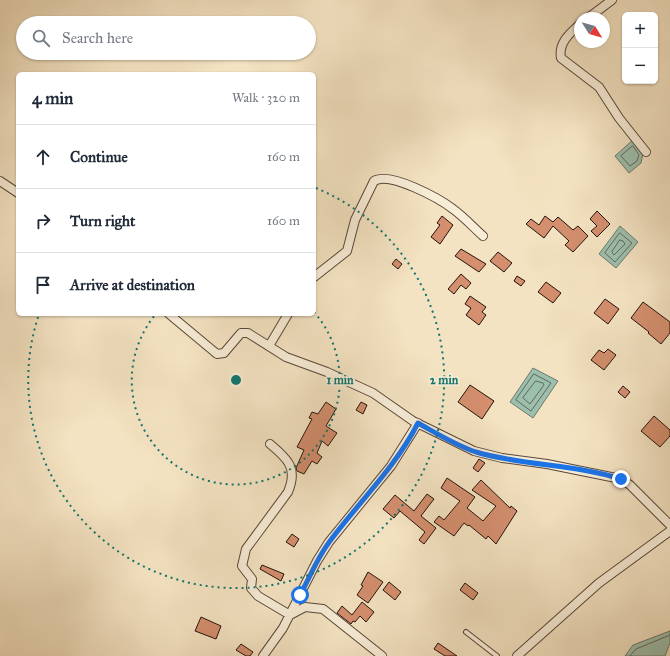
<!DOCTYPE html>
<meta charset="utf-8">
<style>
:root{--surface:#fff;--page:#f2f2f3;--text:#1f2937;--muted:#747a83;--line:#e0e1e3}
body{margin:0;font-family:"IM FELL Great Primer",serif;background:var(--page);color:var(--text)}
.controls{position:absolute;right:12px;top:12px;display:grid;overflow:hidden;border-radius:6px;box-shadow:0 1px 3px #0004}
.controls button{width:36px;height:36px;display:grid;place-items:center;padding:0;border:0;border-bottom:1px solid var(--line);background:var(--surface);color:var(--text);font:20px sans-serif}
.compass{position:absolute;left:574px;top:12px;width:36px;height:36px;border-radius:50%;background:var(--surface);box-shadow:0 1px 3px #0004;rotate:127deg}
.stop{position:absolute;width:12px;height:12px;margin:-9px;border:3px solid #1a73e8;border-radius:50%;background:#fff}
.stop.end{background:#1a73e8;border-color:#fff;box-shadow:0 1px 4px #0008}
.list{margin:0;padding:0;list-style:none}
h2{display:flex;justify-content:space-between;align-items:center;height:52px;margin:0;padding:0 16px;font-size:17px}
h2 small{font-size:13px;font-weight:400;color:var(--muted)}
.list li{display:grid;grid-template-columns:26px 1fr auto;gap:12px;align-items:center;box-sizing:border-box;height:64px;padding:0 16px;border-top:1px solid var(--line)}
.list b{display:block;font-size:15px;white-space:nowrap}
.list em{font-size:13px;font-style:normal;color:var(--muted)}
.icon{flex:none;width:22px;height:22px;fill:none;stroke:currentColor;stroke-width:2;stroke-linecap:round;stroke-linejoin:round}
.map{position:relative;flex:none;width:670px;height:656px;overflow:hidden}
.search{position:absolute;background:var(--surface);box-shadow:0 1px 3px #0004;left:16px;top:16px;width:300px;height:44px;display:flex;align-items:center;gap:10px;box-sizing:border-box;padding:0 14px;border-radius:22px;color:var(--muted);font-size:15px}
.panel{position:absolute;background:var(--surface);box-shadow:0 1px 3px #0004;left:16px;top:72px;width:300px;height:244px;border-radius:6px}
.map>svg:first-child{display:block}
.water{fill:#9dbfad;stroke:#6d7a6c}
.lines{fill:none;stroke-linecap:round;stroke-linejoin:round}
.shore{stroke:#61685c;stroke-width:1}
.building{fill:#d48f6e;stroke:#25120b}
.service-casing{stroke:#594639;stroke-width:6}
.minor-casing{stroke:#594639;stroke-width:10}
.service{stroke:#f8edd7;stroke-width:4}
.minor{stroke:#f8edd7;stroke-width:8}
.route{stroke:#1a73e8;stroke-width:5}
.ring{fill:none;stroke:#0f766e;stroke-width:2;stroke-dasharray:2 4}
.centre{fill:#0f766e;stroke:#f8edd7;stroke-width:2}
.ring-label{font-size:12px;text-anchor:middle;font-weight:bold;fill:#0f766e;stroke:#f8edd7;stroke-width:3.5;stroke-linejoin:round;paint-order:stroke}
</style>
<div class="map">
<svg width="670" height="656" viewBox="0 0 670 656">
<rect width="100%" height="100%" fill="#f4e3c2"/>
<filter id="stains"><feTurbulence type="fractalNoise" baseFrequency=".005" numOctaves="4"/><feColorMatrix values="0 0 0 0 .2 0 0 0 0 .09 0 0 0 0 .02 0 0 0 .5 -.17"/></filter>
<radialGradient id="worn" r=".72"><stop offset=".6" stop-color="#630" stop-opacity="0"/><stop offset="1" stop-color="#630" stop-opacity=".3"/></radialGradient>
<path class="water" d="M634,139L643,153L641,163L629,173L615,156Z
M620,226L638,242L616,268L599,254Z
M533,368L558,381L533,418L510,402Z
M670,631V643L665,656H625L633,645Z"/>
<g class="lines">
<path class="shore" d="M633,146L639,155L637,161L630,166L621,156Z
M620,233L632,243L615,262L605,253Z
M620,240L623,241L625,244L614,255L612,252Z
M534,374L551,383L531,411L516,400Z
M536,381L543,383L544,385L530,404L523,398Z
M630,656L636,649L670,635"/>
</g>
<path class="building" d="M597,211L610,224L597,237L591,231L597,226L590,219Z
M442,216L453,225L440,244L431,237L440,225L437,223Z
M545,216L553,222L558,217L573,230L578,226L588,236L573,252L565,245L569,241L553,226L544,238L526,224L531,219L539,225Z
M461,249L486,264L479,272L455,256Z
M498,252L512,263L504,272L490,261Z
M396,259L402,264L398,269L392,264Z
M461,274L471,283L466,289L461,285L454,294L448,289Z
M517,276L525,281L521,286L514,281Z
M546,282L561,293L553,303L538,292Z
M470,296L486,307L482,312L486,315L479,325L466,315L471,308L465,304Z
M605,299L619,309L608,324L594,313Z
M643,302L670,322V333L661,344L648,333L649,332L631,318Z
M608,349L616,355L604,370L591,360L599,350L604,353Z
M470,385L494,401L482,419L458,402Z
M623,386L630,392L625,398L618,392Z
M326,402L336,409L326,426L337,433L328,446L322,441L317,453L322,457L317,464L312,461L304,474L297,471L296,468L304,450L297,447L312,419L309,418L312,412L318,414Z
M361,402L367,405L363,414L356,410Z
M654,416L670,430V436L660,447L641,431Z
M479,459L485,463L478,472L473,468Z
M447,478L475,497L467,508L483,521L496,506L472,490L481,480L510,508L511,506L517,511L496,544L488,536L486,539L469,525L468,526L464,523L454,536L434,522L439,516L444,520L460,501L441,488Z
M427,494L434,499L421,516L436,528L424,544L419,540L425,532L400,511L394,518L383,509L395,495L414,511Z
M292,534L299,539L294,547L286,542Z
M262,565L284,574L281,581L260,569Z
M368,572L383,582L368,603L357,595L363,586L361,585Z
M389,582L401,592L395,600L383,590Z
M465,583L478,593L473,600L460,590Z
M362,602L374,612L366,622L360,616L355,622L353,621L351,624L337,613L342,606L352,615Z
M201,617L221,626L216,639L195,631Z
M438,643L457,656H445L434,649Z
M241,644L253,652L250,656H246L236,650Z"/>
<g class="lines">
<defs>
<path id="service" d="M466,632L497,656"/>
<path id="minor" d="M588,18L612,0
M580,24C570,33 558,43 561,58L599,87L619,118L646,152
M0,181L18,193
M314,277L347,251L355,220L374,181C390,171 440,199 453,209C464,217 473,227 483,236
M169,314L217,354L224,353L241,333H248L286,357L327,372L373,393L413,421L474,451L502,458L547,464L621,479L630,485L670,525
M269,346L288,314
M270,444C288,459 298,468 288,492L246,549L242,566L252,579L251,588L258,596L290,615L305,607L323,609L382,656
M263,656L283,628L317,561L329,542L391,466L418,423
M517,656L599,583L670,531"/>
</defs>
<use href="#service" class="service-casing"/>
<use href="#minor" class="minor-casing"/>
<use href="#service" class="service"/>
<use href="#minor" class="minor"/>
</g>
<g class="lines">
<path class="route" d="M300,595C310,577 317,558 330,541C359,502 395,468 418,423C436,433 455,445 476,452C523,466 574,464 621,479"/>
</g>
<g class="ring">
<path d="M314 312A104 104 0 1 1 155 315"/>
<path d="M316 188A208 208 0 1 1 39 314"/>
</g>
<circle cx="236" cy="380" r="6" class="centre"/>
<g class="ring-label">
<text x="340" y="384">1 min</text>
<text x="444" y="384">2 min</text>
</g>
<rect width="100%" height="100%" filter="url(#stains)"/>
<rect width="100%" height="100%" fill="url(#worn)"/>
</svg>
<div class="controls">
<button>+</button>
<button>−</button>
</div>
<svg class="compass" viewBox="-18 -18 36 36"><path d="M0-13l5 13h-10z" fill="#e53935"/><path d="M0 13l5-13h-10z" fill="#747a83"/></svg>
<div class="stop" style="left:300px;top:595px"></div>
<div class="stop end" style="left:621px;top:479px"></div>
<div class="search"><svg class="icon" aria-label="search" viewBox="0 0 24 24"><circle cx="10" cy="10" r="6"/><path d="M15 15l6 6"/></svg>Search here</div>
<section class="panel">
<h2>4 min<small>Walk · 320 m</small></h2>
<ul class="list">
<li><svg class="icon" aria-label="ahead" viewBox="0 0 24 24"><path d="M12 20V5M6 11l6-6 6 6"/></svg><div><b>Continue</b></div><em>160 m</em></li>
<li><svg class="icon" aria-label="right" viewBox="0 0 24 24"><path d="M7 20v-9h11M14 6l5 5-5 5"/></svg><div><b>Turn right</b></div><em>160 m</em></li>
<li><svg class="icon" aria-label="arrive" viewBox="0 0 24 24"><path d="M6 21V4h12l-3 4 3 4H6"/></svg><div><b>Arrive at destination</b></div></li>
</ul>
</section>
</div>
